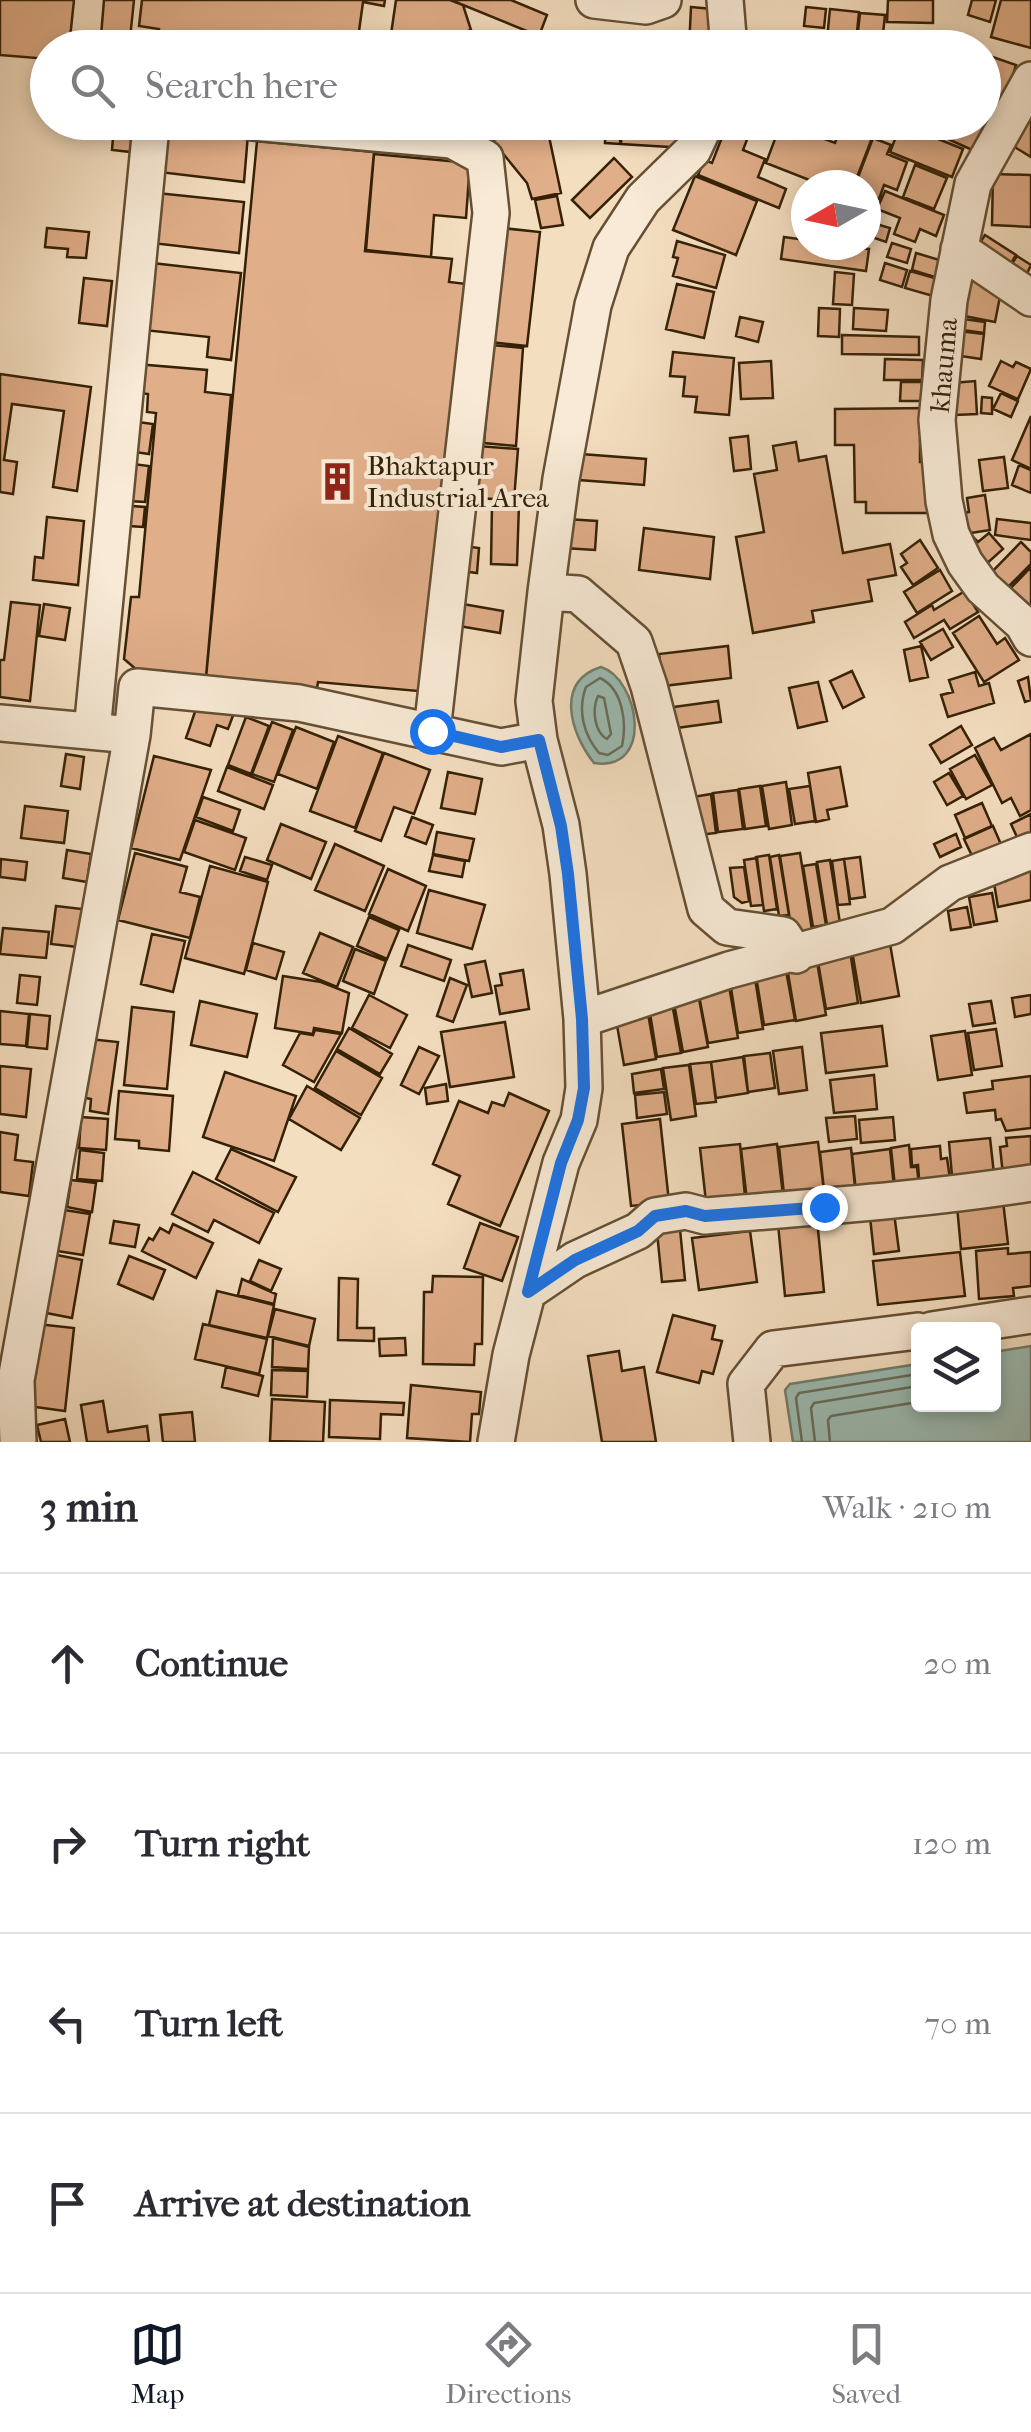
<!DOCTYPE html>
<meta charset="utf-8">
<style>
:root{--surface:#fff;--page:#f7f7f7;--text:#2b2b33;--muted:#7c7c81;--line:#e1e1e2;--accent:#111827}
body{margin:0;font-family:"IM FELL French Canon",serif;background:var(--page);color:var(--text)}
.controls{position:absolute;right:30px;bottom:30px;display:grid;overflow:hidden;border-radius:10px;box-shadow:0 5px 15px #0003}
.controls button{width:90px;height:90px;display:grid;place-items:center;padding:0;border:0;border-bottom:2px solid var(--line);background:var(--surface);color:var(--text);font:50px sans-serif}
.compass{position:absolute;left:791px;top:170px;width:90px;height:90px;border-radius:50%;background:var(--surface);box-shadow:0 5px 15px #0003;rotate:261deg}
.stop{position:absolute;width:30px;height:30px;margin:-22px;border:8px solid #1a73e8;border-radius:50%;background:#fff}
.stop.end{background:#1a73e8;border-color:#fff;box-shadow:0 2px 10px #0008}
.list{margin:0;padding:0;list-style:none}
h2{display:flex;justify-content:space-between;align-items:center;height:130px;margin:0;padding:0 40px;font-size:42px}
h2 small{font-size:32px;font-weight:400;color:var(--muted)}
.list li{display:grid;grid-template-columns:65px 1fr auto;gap:30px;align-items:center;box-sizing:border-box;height:180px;padding:0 40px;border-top:2px solid var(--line)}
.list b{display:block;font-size:38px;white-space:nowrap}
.list em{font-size:32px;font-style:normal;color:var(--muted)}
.icon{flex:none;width:55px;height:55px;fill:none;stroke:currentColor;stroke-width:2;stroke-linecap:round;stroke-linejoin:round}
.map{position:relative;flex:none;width:1031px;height:1442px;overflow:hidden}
.search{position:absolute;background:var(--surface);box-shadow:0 5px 15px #0003;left:30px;right:30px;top:30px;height:110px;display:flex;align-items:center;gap:25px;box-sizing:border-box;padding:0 35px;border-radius:55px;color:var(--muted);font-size:38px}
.sheet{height:850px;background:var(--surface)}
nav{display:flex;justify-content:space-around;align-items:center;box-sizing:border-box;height:140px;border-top:2px solid var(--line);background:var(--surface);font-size:28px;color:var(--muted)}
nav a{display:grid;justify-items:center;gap:5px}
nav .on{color:var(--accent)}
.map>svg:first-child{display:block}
.water{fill:#9cbcb3;stroke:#737e6e;stroke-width:2.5}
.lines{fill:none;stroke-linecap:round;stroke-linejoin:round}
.shore{stroke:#686e5c;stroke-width:2.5}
.building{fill:#e0ae89;stroke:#352106;stroke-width:2.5}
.minor-casing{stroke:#655034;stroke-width:40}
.minor{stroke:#f8ead6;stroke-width:35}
.route{stroke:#1a73e8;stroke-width:12}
.labels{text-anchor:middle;stroke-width:8;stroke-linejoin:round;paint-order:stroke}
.street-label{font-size:28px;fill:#352106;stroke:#f8ead6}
.poi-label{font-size:28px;fill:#352106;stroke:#f8ead6;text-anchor:start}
</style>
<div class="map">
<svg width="1031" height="1442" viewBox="0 0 1031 1442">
<rect width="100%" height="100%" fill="#f4dec0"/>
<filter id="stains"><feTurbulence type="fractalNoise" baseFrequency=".002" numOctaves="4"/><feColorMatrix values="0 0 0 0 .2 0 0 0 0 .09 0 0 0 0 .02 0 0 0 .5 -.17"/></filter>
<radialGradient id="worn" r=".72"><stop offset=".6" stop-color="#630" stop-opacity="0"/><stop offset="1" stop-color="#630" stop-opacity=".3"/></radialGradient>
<path class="water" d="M601,667C639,679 655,772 594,763C571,734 554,682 601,667Z
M1031,1346V1442H793L785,1390L790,1384L918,1364V1404H994V1352Z"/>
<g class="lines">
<path class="shore" d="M600,678C623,689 627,723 622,746L608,755L599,753C584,735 577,711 586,687Z
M598,696L604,698L611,734L607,739C594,732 592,709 598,696Z
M802,1442L796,1398L799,1393L918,1374
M815,1442L811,1408L814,1403L918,1386
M830,1442L828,1420L831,1416L918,1402"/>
</g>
<path class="building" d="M0,0H74L69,48H48V59L0,55Z
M104,0H134L129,48H100Z
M142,0H385L384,6L363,2L359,31L388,34L387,48H157L159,29L139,26Z
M396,0H450L463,5L471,30L430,43V48H389Z
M451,0H511L547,15L539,36Z
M888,0H933V23L887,22Z
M972,0H996L990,22L968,15Z
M1001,0H1031V48L991,37Z
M691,7L712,9L711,48H689Z
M806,7L826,9L824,28L804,26Z
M830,9L859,12L856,42L827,39Z
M860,13L885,15L882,43L857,40Z
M929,38L961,48H929Z
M581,40V48H549V41Z
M984,54L1016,65L1005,101L984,94Z
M1031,106V157L1008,143Z
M984,111L995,116L979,153L919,126L920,122H984Z
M606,122H621L620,144L605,143Z
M622,122H688L686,148L621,144Z
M728,122L751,129L743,150L765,159L758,177L786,189L779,208L698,175L704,160L712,163Z
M781,123L835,143L841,126L872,138L854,185H822L766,163Z
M165,124L248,134L244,182L159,172Z
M901,124L963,149L952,177L890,152Z
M114,126L133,128L131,152L112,150Z
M547,127L561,193L532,199L527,183L492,140Z
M873,138L891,145L887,154L907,162L897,190L884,185L879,199L866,194V185H855Z
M257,141L374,152L365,251L452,259L449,282L467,284L429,692L318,682L317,688L206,678Z
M374,154L470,163L466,218L434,215L431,257L366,250Z
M614,158L632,177L590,218L572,200Z
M915,165L947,178L934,209L903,197Z
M993,174L1031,175V227L992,225Z
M695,176L757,201L736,255L673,230Z
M885,191L944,215L936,236L920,229L915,242L894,234L900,218L877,209Z
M157,193L244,202L239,253L152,243Z
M557,196L563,225L541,228L535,200Z
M866,221L890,228L886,242L866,235Z
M47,228L89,232L86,258L67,257L68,249L45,247Z
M502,228L540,232L527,346L490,342Z
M985,235L1016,255L1004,275L972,255Z
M784,237L806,240V245L869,249L866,271L781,259Z
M677,241L725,255L716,288L673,276L678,258L673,257Z
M892,243L911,249L907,263L887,257Z
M916,253L943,261L938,278L912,270Z
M1017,256L1031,265L1021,286L1004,276Z
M965,257L1003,281L995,322L954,314Z
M152,263L241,273L231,360L207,357L209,337L144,330Z
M885,263L907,270L902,287L880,280Z
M910,271L938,279L933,296L905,288Z
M835,272L854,274L852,305L833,304Z
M84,278L112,281L107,326L79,323Z
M677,284L714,292L704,338L666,329Z
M819,308L840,309L839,337L818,336Z
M854,308L888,310L886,331L853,329Z
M740,317L763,322L758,342L736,336Z
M956,318L985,322L984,333L955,329Z
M950,330L984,334L981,359L947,354Z
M842,335L919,337V355L842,354Z
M492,345L523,348L516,446L484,443Z
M673,352L734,358L729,415L695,412L697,397L683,396L685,377L670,376Z
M885,359L923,360L922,380H884Z
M771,361L773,398L741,399L739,363Z
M1001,361L1013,367L1016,362L1031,369L1018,399L989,386Z
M136,364L207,370L205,392L231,395L206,677L137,670L124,659L131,597H139L156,413L147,412L148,394L133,392Z
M0,374L91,387L77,491L53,487L64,411L12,404L4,460L17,462L13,494L0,492Z
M975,381L977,414L955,415L953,383Z
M901,382H922V401H900Z
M1001,393L1018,401L1011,417L993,409Z
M982,397L992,398V414L981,413Z
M930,408V440H920V462H936V513H866V502H855L854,445H835V409Z
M1031,416V469L1012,460Z
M138,422L153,424L149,454L135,452Z
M748,436L751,469L734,471L730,438Z
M796,442L799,461L826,456L843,553L890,544L896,575L868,580L872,601L812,611L814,622L753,633L736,537L764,532L754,474L777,470L773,446Z
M478,446L518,449L514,500L474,498Z
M581,454L646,459L644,485L579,480Z
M1004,457L1008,488L983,491L979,460Z
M133,464L149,466L145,502L129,501Z
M1019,465L1031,470V493L1012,485Z
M985,495L990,530L958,535L955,515L969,512L967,498Z
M492,504H519L517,565L491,564Z
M132,506L145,507L143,527L129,526Z
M47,517L84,521L78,585L33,580L35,557L43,558Z
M566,519L597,521L595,550L564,548Z
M997,519L1031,523V540L995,535Z
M644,528L714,537L710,579L639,570Z
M989,533L1003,549L983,567L962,543L971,535L978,542Z
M920,540L938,568L913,585L901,567L907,563L901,554Z
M1021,542L1031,552V564L1005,590L989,575Z
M463,546L479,548L477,573L461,571Z
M1031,567V606L1007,592Z
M940,570L952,591L917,613L904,592Z
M965,591L978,612L950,629L944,620L914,638L905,622L932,605L934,610Z
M11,602L40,605L30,701L0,697V660H4Z
M457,603L503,611L500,633L453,625Z
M44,604L70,608L65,640L39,636Z
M979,616L997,644L1005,638L1019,660L984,682L953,633Z
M943,629L953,647L931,660L920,642Z
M728,646L731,678L663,686L659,654Z
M921,646L928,677L910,681L904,650Z
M852,671L864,697L843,708L830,681Z
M975,672L979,686L989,683L994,703L948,717L941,695L953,692L949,680Z
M1028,677L1031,700L1025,702L1018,681Z
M818,682L827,721L798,728L789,688Z
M199,700L234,713L228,729L217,725L210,746L186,738Z
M718,701L721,722L669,729L666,708Z
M246,717L269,726L251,774L228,765Z
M272,722L293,730L274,782L252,774Z
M961,726L972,745L941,763L930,745Z
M296,727L334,742L317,789L278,774Z
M1031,734V810L1020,816L1011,798L1002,803L975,748L994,738L1001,750Z
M338,736L383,753L355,828L310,811Z
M384,753L430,770L414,814L394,807L381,841L355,831Z
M66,754L84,757L80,789L61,786Z
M975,755L992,785L966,799L950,769Z
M154,756L211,770L180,860L131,848Z
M227,767L273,785L264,809L218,791Z
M840,767L847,806L827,810L829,819L816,822L808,773Z
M448,772L482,779L475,814L441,808Z
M949,773L963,796L947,805L934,782Z
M786,782L792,825L769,829L762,786Z
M760,786L766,826L745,829L739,789Z
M810,786L815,821L795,824L789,789Z
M738,790L743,829L718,832L713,793Z
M711,794L716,833L698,835L693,797Z
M203,797L240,810L233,831L196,817Z
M982,803L992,826L965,838L955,815Z
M25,806L68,811L64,843L21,838Z
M1031,814V844L1022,848L1011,824Z
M412,817L433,825L426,844L405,836Z
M195,820L246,838L235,870L184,852Z
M281,824L326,842L311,879L267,860Z
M993,826L1003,849L975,862L964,839Z
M437,832L474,839L469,861L433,854Z
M956,834L961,847L940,857L934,844Z
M335,844L384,866L365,911L315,890Z
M67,850L91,854L87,882L63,878Z
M135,853L187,867L180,892L200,897L190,938L118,920Z
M800,853L812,930L792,933L780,856Z
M433,855L465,861L462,877L429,871Z
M769,855L777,909L764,911L756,857Z
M779,855L789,915L779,916L770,857Z
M245,857L272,865L267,880L240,871Z
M860,857L865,897L850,899L844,859Z
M757,858L763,905L751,906L744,860Z
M1,859L27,862L25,880L0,877Z
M844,859L850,904L838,905L832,861Z
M830,860L840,923L827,925L817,862Z
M816,864L826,925L813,927L803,866Z
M1031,865V900L998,907L994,883L1006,881L1004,870Z
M210,866L268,882L244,974L185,958Z
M744,867L749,901L742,903L734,897L730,868Z
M388,869L426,886L408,931L369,914Z
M429,890L485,905L472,949L417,933Z
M992,893L997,921L974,925L969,897Z
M56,906L82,909L78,947L51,944Z
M967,907L971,927L951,930L948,911Z
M369,917L399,930L387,959L357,946Z
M3,928L49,932L46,958L0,954Z
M320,933L353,947L337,987L303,973Z
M152,934L185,941L173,992L141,984Z
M889,938L899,996L861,1003L851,945Z
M253,943L284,952L276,979L246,970Z
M408,945L451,960L444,981L401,966Z
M355,949L386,961L374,994L343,981Z
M850,951L858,1003L826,1009L817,956Z
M816,956L826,1015L796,1021L786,961Z
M485,961L492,993L472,997L465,965Z
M785,965L795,1020L764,1025L755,970Z
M523,970L529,1009L500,1014L495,986L502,985L500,974Z
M754,972L763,1029L738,1033L729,975Z
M20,975L40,977L37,1005L17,1003Z
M283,976L321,982L349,993L342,1033L314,1028L313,1034L275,1028Z
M450,978L467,985L453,1022L437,1016Z
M728,980L738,1038L708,1043L697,985Z
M698,993L708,1047L683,1052L673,998Z
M369,995L407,1015L390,1048L352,1028Z
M1031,995V1014L1015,1017L1012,998Z
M200,1001L257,1014L247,1057L191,1045Z
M991,1001L995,1023L973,1026L969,1004Z
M672,1003L681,1053L657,1057L649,1007Z
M132,1007L174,1012L167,1089L124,1085Z
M647,1008L656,1059L624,1065L615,1014Z
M0,1011L29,1014L26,1046L0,1044Z
M30,1014L50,1016L47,1049L27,1047Z
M505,1022L514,1077L450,1087L441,1032Z
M882,1026L887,1066L826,1073L821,1033Z
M349,1028L392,1054L380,1074L337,1049Z
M996,1029L1002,1066L974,1070L968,1033Z
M315,1030L341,1034L314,1082L283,1065L300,1033L313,1035Z
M965,1031L972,1075L938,1080L931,1036Z
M89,1039L118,1042L108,1114L90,1111L91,1099L81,1097Z
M419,1047L439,1056L419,1094L401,1085Z
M802,1047L807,1090L779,1094L773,1051Z
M336,1051L382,1078L361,1115L315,1088Z
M770,1053L775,1088L748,1092L744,1056Z
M743,1057L748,1093L716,1098L711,1062Z
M711,1062L716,1102L696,1104L690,1064Z
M689,1065L696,1116L671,1120L663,1068Z
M0,1066L31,1069L26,1117L0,1114Z
M661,1069L664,1089L634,1093L632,1074Z
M225,1072L296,1096L274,1161L203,1137Z
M874,1075L877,1109L834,1113L830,1080Z
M1031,1076V1128L1006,1131L1001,1119L996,1120L995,1110L967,1113L964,1093L993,1089L992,1081Z
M446,1084L448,1101L427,1104L425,1088Z
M307,1086L360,1118L341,1150L289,1119Z
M119,1091L173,1096L169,1151L139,1148V1141L115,1139Z
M664,1092L667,1114L637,1118L635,1095Z
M509,1093L549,1111L500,1226L448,1204L460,1176L433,1164L459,1101L488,1113L492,1102L504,1106Z
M855,1116L857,1139L829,1142L826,1118Z
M81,1117L108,1119L106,1150L79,1148Z
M893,1117L895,1140L861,1143L859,1120Z
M660,1119L669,1202L631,1206L622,1124Z
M0,1132L18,1135L15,1160L33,1162L29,1196L0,1192Z
M1031,1136V1181L1004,1184L1000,1147L1007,1146L1006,1138Z
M990,1138L995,1183L953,1187L949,1142Z
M818,1142L825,1199L785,1204L779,1147Z
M740,1144L746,1207L707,1211L700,1148Z
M777,1144L784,1204L748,1209L741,1149Z
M909,1145L911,1167H917L920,1194L896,1197L891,1148Z
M940,1146L941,1159L947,1158L951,1186L920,1190L918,1165L912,1166L911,1149Z
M851,1148L856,1197L825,1200L820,1152Z
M231,1149L296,1177L278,1212L216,1179Z
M890,1149L895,1197L857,1201L852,1154Z
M80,1150L104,1153L102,1181L77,1179Z
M193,1172L274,1213L259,1243L214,1220L208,1232L172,1214Z
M71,1180L96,1183L92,1212L67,1207Z
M1003,1201L1008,1244L961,1249L957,1206Z
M893,1205L899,1251L874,1254L869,1208Z
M58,1209L90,1214L83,1255L51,1250Z
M679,1219L685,1280L662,1282L656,1222Z
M817,1219L824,1292L785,1296L778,1224Z
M114,1221L139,1225L135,1247L110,1243Z
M480,1223L518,1237L502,1281L464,1268Z
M173,1224L213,1243L196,1278L142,1251L149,1238L153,1240L160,1228L169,1233Z
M750,1231L757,1282L699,1290L692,1238Z
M1008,1248V1254L1031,1252V1286L1013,1288L1014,1296L979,1299L976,1251Z
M960,1252L965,1296L878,1305L873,1261Z
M47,1253L82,1260L72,1318L36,1311Z
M129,1256L165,1270L153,1299L118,1284Z
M259,1260L281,1269L271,1291L250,1281Z
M433,1276L483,1277L482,1344H475L474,1365L423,1364L424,1292H432Z
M339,1278L358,1279L357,1328H374V1341L338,1340Z
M242,1279L276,1294L274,1304L238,1295Z
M217,1291L274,1305L267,1338L209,1325Z
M275,1309L315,1319L309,1346L268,1336Z
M673,1315L715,1326L712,1339L722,1341L713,1374L702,1371L699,1383L657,1372Z
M37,1324L74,1328L65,1411L28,1406Z
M203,1324L267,1339L259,1374L195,1359Z
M273,1338L309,1347L308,1369L272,1367Z
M405,1338L406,1355L380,1356L379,1339Z
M619,1351L622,1371L644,1367L656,1442H602L588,1356Z
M226,1367L263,1376L258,1396L222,1387Z
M272,1370L308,1371L307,1397L271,1395Z
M411,1385L481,1392L479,1414H472L470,1442L407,1438Z
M272,1399L325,1402L323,1442L270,1441Z
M330,1400L404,1403L403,1415L381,1414L380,1439L329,1437Z
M103,1401L108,1432L147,1426L149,1442H87L81,1405Z
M192,1412L195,1442H163L160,1415Z
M65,1419L70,1442H41L37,1425Z"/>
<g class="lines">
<defs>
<path id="minor" d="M594,0L646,6L663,0
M725,0L729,48
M1031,80L973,184L949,300L937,420L944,501L951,534L965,563L983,588L1023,624L1031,638
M253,122L452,140L485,158L491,213L432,731
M959,249L1031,298
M546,592L578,594L634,642L649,686L706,909L727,927L783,935L796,955
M0,723L132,735L137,687L299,703L501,747L539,740L561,825L568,874L582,1019L584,1088L579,1120L561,1163L511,1355L496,1442
M92,731L151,126L155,122
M539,740L534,701L546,592L561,479L593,305L611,248L643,199L693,150L706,122
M582,1019L729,970L892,926L950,883L1031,851
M528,1292L575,1260L638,1231L655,1216L686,1211L705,1216C814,1207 923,1200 1031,1183
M932,1330L1031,1315
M18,1442L16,1380L132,735
M752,1442L746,1384L773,1349L918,1331"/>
</defs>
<use href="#minor" class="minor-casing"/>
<use href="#minor" class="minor"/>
</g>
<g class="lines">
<path class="route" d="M432,731L501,747L539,740L561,826L568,874L582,1019L584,1088L578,1120L561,1163L528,1292L575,1260L638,1231L655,1216L686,1211L705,1216L824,1207"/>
</g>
<defs>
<symbol id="building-bare" viewBox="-9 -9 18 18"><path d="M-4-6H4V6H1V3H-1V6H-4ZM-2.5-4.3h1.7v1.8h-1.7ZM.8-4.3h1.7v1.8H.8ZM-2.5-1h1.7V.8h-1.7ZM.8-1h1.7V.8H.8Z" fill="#8f2418" stroke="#f8ead6" stroke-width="2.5" paint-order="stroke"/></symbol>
</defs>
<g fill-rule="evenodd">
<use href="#building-bare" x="310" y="454" width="55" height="55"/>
</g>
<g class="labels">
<g class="street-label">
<text transform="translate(943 365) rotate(-85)" y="10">khauma</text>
</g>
<g class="poi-label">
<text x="367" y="475">Bhaktapur<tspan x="367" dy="32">Industrial Area</tspan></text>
</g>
</g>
<rect width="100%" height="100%" filter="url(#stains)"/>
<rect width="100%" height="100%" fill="url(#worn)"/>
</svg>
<div class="controls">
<button><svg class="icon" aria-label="layers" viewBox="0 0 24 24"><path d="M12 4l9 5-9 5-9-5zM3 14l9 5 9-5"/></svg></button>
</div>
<svg class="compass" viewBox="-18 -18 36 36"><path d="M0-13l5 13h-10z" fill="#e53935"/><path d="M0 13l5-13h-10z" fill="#7c7c81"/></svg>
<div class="stop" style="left:432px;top:731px"></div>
<div class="stop end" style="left:824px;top:1207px"></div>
<div class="search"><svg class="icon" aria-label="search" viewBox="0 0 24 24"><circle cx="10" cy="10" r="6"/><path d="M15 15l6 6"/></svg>Search here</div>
</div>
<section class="sheet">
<h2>3 min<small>Walk · 210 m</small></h2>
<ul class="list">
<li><svg class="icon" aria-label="ahead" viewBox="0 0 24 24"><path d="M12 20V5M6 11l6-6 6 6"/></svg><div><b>Continue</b></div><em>20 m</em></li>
<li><svg class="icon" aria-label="right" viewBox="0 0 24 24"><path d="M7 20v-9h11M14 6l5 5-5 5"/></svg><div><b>Turn right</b></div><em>120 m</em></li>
<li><svg class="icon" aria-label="left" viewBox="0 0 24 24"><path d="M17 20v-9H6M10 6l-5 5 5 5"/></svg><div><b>Turn left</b></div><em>70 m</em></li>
<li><svg class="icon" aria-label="arrive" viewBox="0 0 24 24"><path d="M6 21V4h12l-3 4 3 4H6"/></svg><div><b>Arrive at destination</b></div></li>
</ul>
</section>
<nav>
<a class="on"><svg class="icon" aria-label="map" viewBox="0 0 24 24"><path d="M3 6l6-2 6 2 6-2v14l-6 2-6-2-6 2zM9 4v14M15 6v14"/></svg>Map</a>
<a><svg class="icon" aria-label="directions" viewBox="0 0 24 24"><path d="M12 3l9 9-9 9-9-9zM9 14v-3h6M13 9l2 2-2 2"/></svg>Directions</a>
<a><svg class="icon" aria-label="saved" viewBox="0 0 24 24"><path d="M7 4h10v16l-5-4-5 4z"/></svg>Saved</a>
</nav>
